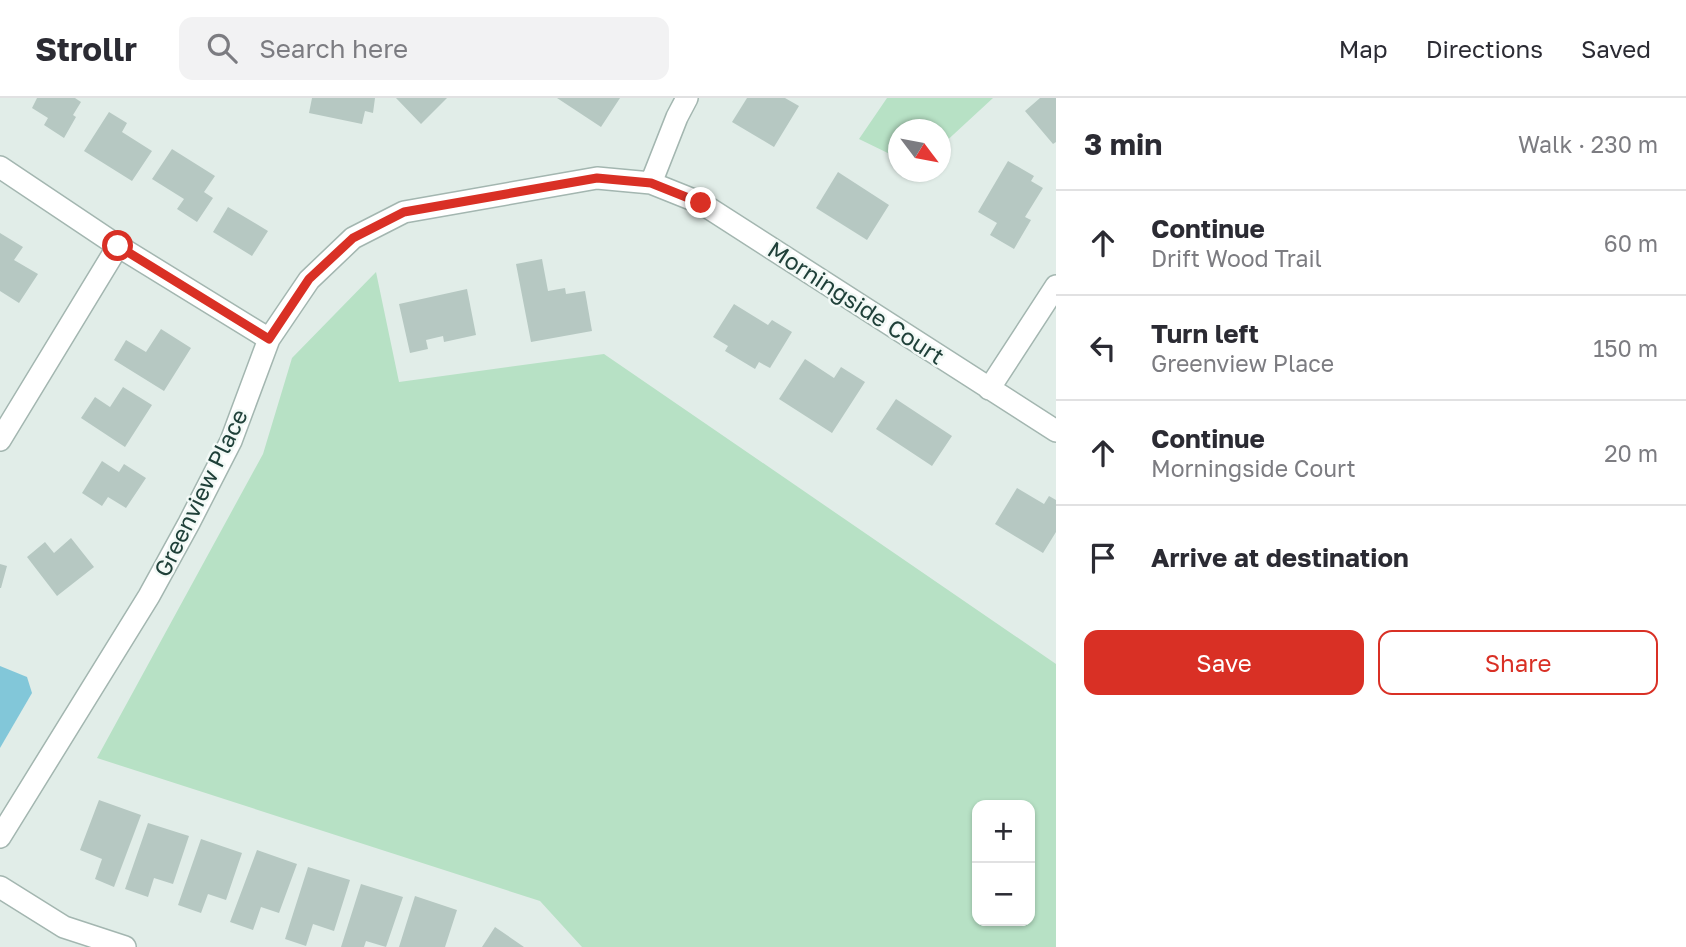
<!DOCTYPE html>
<meta charset="utf-8">
<style>
:root{--surface:#fff;--page:#f2f2f3;--text:#2b2b33;--muted:#7c7c81;--line:#e1e1e2;--accent:#d93025}
body{margin:0;font-family:"Golos Text",sans-serif;background:var(--page);color:var(--text)}
.controls{position:absolute;right:21px;bottom:21px;display:grid;overflow:hidden;border-radius:14px;box-shadow:0 2px 5px #0004}
.controls button{width:63px;height:63px;display:grid;place-items:center;padding:0;border:0;border-bottom:2px solid var(--line);background:var(--surface);color:var(--text);font:35px sans-serif}
.compass{position:absolute;left:888px;top:21px;width:63px;height:63px;border-radius:50%;background:var(--surface);box-shadow:0 2px 5px #0004;rotate:122deg}
.stop{position:absolute;width:21px;height:21px;margin:-16px;border:5px solid #d93025;border-radius:50%;background:#fff}
.stop.end{background:#d93025;border-color:#fff;box-shadow:0 2px 7px #0008}
.list{margin:0;padding:0;list-style:none}
h2{display:flex;justify-content:space-between;align-items:center;height:91px;margin:0;padding:0 28px;font-size:30px}
h2 small{font-size:23px;font-weight:400;color:var(--muted)}
.list li{display:grid;grid-template-columns:46px 1fr auto;gap:21px;align-items:center;box-sizing:border-box;height:105px;padding:0 28px;border-top:2px solid var(--line)}
.list b{display:block;font-size:26px;white-space:nowrap}
.list p{margin:0;font-size:23px;white-space:nowrap;color:var(--muted)}
.list em{font-size:23px;font-style:normal;color:var(--muted)}
.actions{display:flex;gap:14px;padding:21px 28px}
.actions a{flex:1;padding:16px 0;border:2px solid var(--accent);border-radius:14px;text-align:center;font-size:24px;color:var(--accent)}
.actions .main{background:var(--accent);color:#fff}
.icon{flex:none;width:38px;height:38px;fill:none;stroke:currentColor;stroke-width:2;stroke-linecap:round;stroke-linejoin:round}
.map{position:relative;flex:none;width:1056px;height:849px;overflow:hidden}
header{display:flex;align-items:center;gap:42px;box-sizing:border-box;height:98px;padding:0 35px;background:var(--surface);border-bottom:2px solid var(--line)}
header strong{font-size:33px}
nav{display:flex;gap:38px;margin-inline-start:auto;font-size:24px}
.search{width:490px;height:63px;background:var(--page);display:flex;align-items:center;gap:18px;box-sizing:border-box;padding:0 24px;border-radius:14px;color:var(--muted);font-size:26px}
main{display:flex}
aside{flex:1;background:var(--surface)}
.map>svg:first-child{display:block}
.green{fill:#b7e1c5;fill-rule:evenodd}
.water{fill:#82c7d9}
.building{fill:#b6c8c2}
.lines{fill:none;stroke-linecap:round;stroke-linejoin:round}
.minor-casing{stroke:#a3b6b0;stroke-width:24}
.minor{stroke:#fff;stroke-width:21}
.route{stroke:#d93025;stroke-width:9}
.labels{text-anchor:middle;stroke-width:5;stroke-linejoin:round;paint-order:stroke}
.street-label{font-size:23px;fill:#1f4039;stroke:#f2f9f6}
</style>
<header>
<strong>Strollr</strong>
<div class="search"><svg class="icon" aria-label="search" viewBox="0 0 24 24"><circle cx="10" cy="10" r="6"/><path d="M15 15l6 6"/></svg>Search here</div>
<nav><a>Map</a><a>Directions</a><a>Saved</a></nav>
</header>
<main>
<div class="map">
<svg width="1056" height="849" viewBox="0 0 1056 849">
<rect width="100%" height="100%" fill="#e1ede8"/>
<path class="green" d="M887,0H993L941,48L940,32H898V60L859,41Z
M376,174L399,284L604,256L1056,566V849H582L540,803L97,660L263,356L292,260ZM977,707H1030V823H977Z"/>
<path class="water" d="M0,568L27,579L32,595L0,650Z"/>
<path class="building" d="M37,0H75L81,4L73,17L76,19L64,40L44,27L48,20L32,10Z
M312,0H375L373,15L365,13L362,26L309,15Z
M396,0H447L421,26Z
M557,0H620L601,29Z
M747,0H785L799,8L774,49L732,24Z
M1040,0H1056V44L1053,46L1025,13Z
M109,14L127,25L122,34L152,53L132,83L84,53Z
M172,51L215,78L204,94L213,100L197,124L177,111L184,101L152,81Z
M1008,63L1034,78L1031,83L1043,90L1025,119L1031,122L1014,151L990,137L997,125L978,114Z
M838,74L889,107L867,142L816,110Z
M228,109L268,133L252,158L213,134Z
M0,135L23,149L14,162L38,176L19,205L0,193Z
M542,161L548,193L565,190L566,196L585,193L592,233L531,244L516,166Z
M467,191L476,237L444,244L443,238L426,242L428,251L410,255L399,206Z
M734,206L768,227L772,222L792,234L770,270L759,264L755,271L725,253L728,248L713,239Z
M161,231L191,250L164,293L114,262L126,242L146,254Z
M805,261L834,280L841,269L865,284L832,335L779,301Z
M123,289L152,307L125,349L81,320L95,299L110,309Z
M896,301L952,338L932,368L876,331Z
M102,363L119,374L124,366L146,380L126,410L108,399L102,408L82,395Z
M1017,390L1044,406L1049,398L1056,402V434L1043,455L995,426Z
M71,440L94,469L57,498L27,459L45,444L54,455Z
M0,466L7,468L1,490H0Z
M99,702L141,717L114,789L95,781L102,761L80,752Z
M148,725L189,738L173,786L154,780L148,799L125,791Z
M201,741L242,755L226,802L208,796L201,815L178,807Z
M257,752L297,766L279,815L261,809L253,832L230,824Z
M308,769L350,782L334,833L313,826L306,848L285,841Z
M361,786L403,799L386,849L366,843L364,849H341Z
M415,798L457,812L445,849H399Z
M495,829L524,849H482Z"/>
<g class="lines">
<defs>
<path id="minor" d="M0,69L118,148L269,241
M651,85L677,19L687,0
M989,291L1056,188
M0,342L118,148
M0,739L149,498L189,425L231,343L269,241L309,182L353,140L404,114L597,80L651,85L701,105L1056,333
M0,789L64,829L125,849"/>
</defs>
<use href="#minor" class="minor-casing"/>
<use href="#minor" class="minor"/>
</g>
<g class="lines">
<path class="route" d="M118,148L269,241L309,181L353,140L404,114L597,80L651,85L701,105"/>
</g>
<g class="labels">
<g class="street-label">
<text transform="translate(856 205) rotate(33)" y="8">Morningside Court</text>
<text transform="translate(201 395) rotate(-64)" y="8">Greenview Place</text>
</g>
</g>
</svg>
<div class="controls">
<button>+</button>
<button>−</button>
</div>
<svg class="compass" viewBox="-18 -18 36 36"><path d="M0-13l5 13h-10z" fill="#e53935"/><path d="M0 13l5-13h-10z" fill="#7c7c81"/></svg>
<div class="stop" style="left:118px;top:148px"></div>
<div class="stop end" style="left:701px;top:105px"></div>
</div>
<aside>
<h2>3 min<small>Walk · 230 m</small></h2>
<ul class="list">
<li><svg class="icon" aria-label="ahead" viewBox="0 0 24 24"><path d="M12 20V5M6 11l6-6 6 6"/></svg><div><b>Continue</b><p>Drift Wood Trail</p></div><em>60 m</em></li>
<li><svg class="icon" aria-label="left" viewBox="0 0 24 24"><path d="M17 20v-9H6M10 6l-5 5 5 5"/></svg><div><b>Turn left</b><p>Greenview Place</p></div><em>150 m</em></li>
<li><svg class="icon" aria-label="ahead" viewBox="0 0 24 24"><path d="M12 20V5M6 11l6-6 6 6"/></svg><div><b>Continue</b><p>Morningside Court</p></div><em>20 m</em></li>
<li><svg class="icon" aria-label="arrive" viewBox="0 0 24 24"><path d="M6 21V4h12l-3 4 3 4H6"/></svg><div><b>Arrive at destination</b></div></li>
</ul>
<div class="actions"><a class="main">Save</a><a>Share</a></div>
</aside>
</main>
